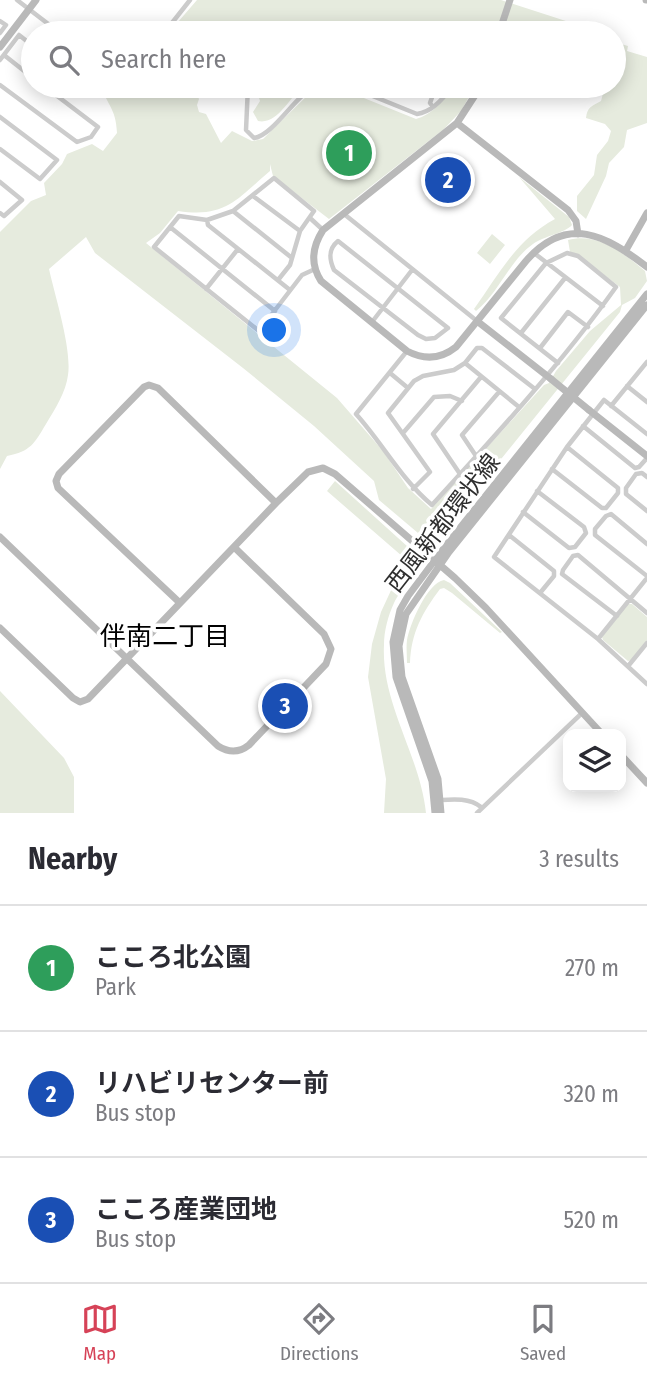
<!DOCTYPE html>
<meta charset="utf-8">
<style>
:root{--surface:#fff;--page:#f2f2f3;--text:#2b2b33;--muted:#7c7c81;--line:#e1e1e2;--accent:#d64257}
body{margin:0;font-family:"Fira Sans Condensed","Noto Sans JP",sans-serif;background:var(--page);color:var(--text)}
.controls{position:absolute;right:21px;bottom:21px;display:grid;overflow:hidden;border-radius:14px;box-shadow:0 4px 18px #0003}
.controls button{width:63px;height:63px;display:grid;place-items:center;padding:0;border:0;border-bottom:2px solid var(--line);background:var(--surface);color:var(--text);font:35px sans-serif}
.you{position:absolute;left:275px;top:331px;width:24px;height:24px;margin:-18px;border:5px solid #fff;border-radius:50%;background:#1a73e8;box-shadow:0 0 0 10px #1a73e833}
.badge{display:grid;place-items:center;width:46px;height:46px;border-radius:50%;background:var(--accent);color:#fff;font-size:23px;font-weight:700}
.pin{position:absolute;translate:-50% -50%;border:4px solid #fff;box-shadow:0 2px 7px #0006}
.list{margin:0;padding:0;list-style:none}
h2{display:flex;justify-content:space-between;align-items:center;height:91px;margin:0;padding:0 28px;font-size:30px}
h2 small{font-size:23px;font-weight:400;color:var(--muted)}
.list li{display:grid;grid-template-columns:46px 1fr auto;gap:21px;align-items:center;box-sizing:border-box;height:126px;padding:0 28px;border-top:2px solid var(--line)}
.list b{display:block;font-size:26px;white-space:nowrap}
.list p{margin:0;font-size:23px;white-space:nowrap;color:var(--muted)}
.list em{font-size:23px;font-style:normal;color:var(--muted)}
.icon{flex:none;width:38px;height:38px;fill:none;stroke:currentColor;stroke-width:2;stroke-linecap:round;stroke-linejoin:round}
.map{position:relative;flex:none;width:647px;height:813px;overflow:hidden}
.search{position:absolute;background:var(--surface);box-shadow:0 4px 18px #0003;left:21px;right:21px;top:21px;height:77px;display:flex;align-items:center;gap:18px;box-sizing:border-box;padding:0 24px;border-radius:38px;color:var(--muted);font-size:26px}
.sheet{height:469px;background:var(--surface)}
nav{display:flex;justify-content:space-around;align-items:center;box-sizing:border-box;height:98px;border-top:2px solid var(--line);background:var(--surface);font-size:19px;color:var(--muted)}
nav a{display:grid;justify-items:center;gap:4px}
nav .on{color:var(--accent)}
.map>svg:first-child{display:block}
.green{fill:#e6ebde}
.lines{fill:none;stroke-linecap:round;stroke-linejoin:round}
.street{stroke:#ccc;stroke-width:4.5}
.secondary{stroke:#b9b9b9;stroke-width:7}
.secondary-bridge{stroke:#b9b9b9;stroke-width:7}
.labels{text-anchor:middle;stroke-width:7;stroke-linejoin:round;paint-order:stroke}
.street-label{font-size:24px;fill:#2f2f2f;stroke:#fff}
.neighbourhood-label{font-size:26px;fill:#000;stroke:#fff}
</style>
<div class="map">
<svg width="647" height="813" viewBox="0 0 647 813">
<rect width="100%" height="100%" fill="#fff"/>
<path class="green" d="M197,0H501L572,23V29L585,33H262L245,26H239L229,33H210L208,28L199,24H180L178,22Z
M614,42L628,46L627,51L647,57V123L627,130L624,147L609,163L606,176L586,219L577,211V196L594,175L597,155L608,141L611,131L605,124L586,118C587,107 592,106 601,101L605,86H614L616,71L614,70Z
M101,86H184L196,93L199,99L197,105L199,112L206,114L221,143L232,131L252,141L263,139L315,88L327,86L323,92L339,88L416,119C432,115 445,99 454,86H475L461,111L444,129L329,219L273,176L270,164V171C236,200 226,218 178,211L160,233L146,243L337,398L383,451L408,488L431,509L544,385L549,383L556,371L590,331L621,305L620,287L578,255L570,252L568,240C598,232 623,253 645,271L647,281L635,298L622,305L620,312L447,526L436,537H427L418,533L379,500L374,481L314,426L243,368L95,253L86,237L49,269C55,296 72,349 68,375C66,392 55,409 46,424C34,444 31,451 7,456L0,469V232L31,201L46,195L44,183L62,164L67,154L92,144L103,151L117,133C116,108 107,105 101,86Z
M255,86H304C289,97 278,125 258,121L253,112L260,101Z
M519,177L569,217L572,225C565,233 544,236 533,244C509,261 499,293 476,311L474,309C499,274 516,240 555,219Z
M492,234L505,245L490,264L477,253Z
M335,481L418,556C419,573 401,588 394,603C388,616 384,631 384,645C381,704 420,755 426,813H384L386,779L368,677L372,644L381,612L393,586L410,563L327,491Z
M444,580L450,583L502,632L500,633L452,593L444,588L440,589C422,613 411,633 410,663H407C407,655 406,648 407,640C410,624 427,583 444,580Z
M628,604H632L647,617V640L632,660L628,661L603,640L602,637Z
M0,691L64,758L74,777V813H0Z"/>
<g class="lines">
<path class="street" d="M17,0L60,33
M0,21L6,25L0,33
M164,33L190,0
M232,33L238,28L255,33
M4,55L33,78
M0,60L19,35L33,46
M0,85L77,142L91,137L98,127L44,86
M86,86L90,89L92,86
M248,86L246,130L254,138C272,136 295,97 314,86
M348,86L417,114C432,112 444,98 452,86
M433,107L430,103L436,86
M0,117L57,160L40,179L0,149
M0,182L22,200L4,216L0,213
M253,196L300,231
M233,211L292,258
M344,214L477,321
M310,218L323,230
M207,220L208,225L290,290
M170,227L275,311
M338,241L448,328L435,338L426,339L418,335L334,270C329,259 328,249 338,241Z
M534,253L603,306
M278,280L290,265L300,231L314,211L274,178L233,211L207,220L179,216L154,247L259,331L302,275L315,269
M206,289L238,249
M372,322L412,270
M521,333L565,278
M540,348L568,312L588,327
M407,351L356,414C383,444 401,479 432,505C496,435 561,364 616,287L578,256L567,253L546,263L501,318L558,363
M465,363L519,407
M390,373L408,388
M627,386L647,402
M611,406L647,362
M583,426L635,468L639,467L647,458
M403,433L434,397L450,396L462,401
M647,434L604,400L567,447L494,557L598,639L647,578
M476,456L462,435L499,392
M552,469L602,508H606L618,493V488L567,447
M460,474L433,434L481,377
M647,477L642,473L636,474L626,488V494L647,511
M413,489L430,472L388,413L414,381L423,376L454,370L465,363L477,348H482L535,389
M523,512L569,548L575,547L586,533L584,527L537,491
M509,535L554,571V576L540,593
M647,544L611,514L606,516L595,529V535L647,576
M617,616L562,574L563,570L573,556L578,555L647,613
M598,639L647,684
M629,665L647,643
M441,800C454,799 470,798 481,807
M477,813L582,713"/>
<path class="secondary" d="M646,0H647
M499,33L510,0
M0,47L36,0
M481,86L457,123L323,230C312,247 310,264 321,281L407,351C424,360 441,359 456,347L526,261C567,214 606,235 647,267
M457,123L568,210L576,221L578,234
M626,250L647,213
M477,321L551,379
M589,410L647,456
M0,537L218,746C229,753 239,753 249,745L326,664L331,649L324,634L234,547
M180,603L58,488L56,481L59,474L144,387L149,385L158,388L276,503
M0,628L73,698L80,702L88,699L276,503L308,472L323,468L335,474L455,578L486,608L602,734
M621,755L647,783
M435,813L432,781L396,677L393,642L400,610L408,596L444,548L647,294
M441,813L438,779L402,677L399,646L406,614L449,552L647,305"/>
<path class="secondary-bridge" d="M551,379L589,410"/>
</g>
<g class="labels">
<g class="street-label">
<text transform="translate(443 523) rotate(-52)" y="8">西風新都環状線</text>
</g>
<g class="neighbourhood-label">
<text x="165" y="645">伴南二丁目</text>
</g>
</g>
</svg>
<div class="controls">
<button><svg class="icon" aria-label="layers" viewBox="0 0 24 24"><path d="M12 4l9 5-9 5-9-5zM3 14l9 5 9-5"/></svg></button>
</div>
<div class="you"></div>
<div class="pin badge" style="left:349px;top:153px;background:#2e9e5b">1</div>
<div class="pin badge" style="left:448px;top:180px;background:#1a4fb4">2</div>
<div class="pin badge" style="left:285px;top:706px;background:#1a4fb4">3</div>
<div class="search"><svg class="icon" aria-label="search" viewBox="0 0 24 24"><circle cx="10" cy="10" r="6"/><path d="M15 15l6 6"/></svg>Search here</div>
</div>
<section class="sheet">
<h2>Nearby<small>3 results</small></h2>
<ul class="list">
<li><span class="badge" style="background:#2e9e5b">1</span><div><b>こころ北公園</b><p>Park</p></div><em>270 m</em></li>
<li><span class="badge" style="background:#1a4fb4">2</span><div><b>リハビリセンター前</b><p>Bus stop</p></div><em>320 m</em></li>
<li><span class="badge" style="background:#1a4fb4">3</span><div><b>こころ産業団地</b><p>Bus stop</p></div><em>520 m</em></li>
</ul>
</section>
<nav>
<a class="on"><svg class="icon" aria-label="map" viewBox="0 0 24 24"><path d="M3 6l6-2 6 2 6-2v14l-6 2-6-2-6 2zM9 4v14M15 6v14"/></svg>Map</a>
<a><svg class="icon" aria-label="directions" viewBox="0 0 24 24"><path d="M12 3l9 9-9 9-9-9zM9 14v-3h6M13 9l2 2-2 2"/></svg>Directions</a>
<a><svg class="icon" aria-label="saved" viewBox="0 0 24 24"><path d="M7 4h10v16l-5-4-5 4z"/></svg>Saved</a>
</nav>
